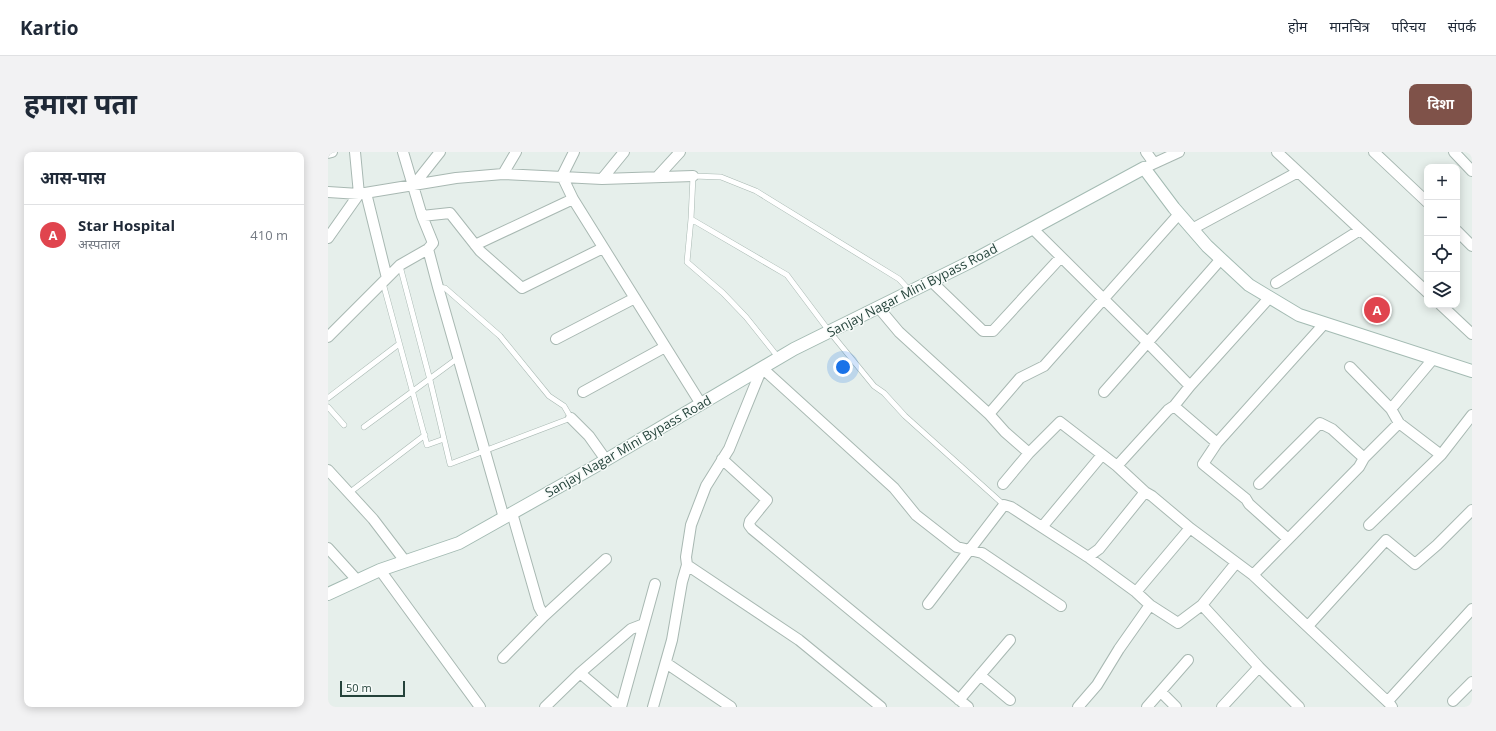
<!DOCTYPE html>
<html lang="hi">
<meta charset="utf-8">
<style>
:root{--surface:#fff;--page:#f2f2f3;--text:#1f2937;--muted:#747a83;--line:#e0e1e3;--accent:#7f5249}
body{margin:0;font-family:"Open Sans","Noto Sans Devanagari",sans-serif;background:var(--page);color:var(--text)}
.controls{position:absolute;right:12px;top:12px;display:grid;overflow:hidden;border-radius:8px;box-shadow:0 2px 10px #0003}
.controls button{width:36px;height:36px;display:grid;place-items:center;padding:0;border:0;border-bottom:1px solid var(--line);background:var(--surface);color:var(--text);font:20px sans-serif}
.scale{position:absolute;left:12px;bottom:10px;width:65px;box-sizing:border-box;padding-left:4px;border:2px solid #24423a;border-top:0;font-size:11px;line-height:14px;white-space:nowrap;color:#24423a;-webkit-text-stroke:3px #f7fbf9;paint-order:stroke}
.you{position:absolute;left:515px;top:215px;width:14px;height:14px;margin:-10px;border:3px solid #fff;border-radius:50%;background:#1a73e8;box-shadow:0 0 0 6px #1a73e833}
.badge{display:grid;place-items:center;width:26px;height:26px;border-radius:50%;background:var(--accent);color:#fff;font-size:13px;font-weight:700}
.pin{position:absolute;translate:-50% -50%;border:2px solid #fff;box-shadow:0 1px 4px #0006}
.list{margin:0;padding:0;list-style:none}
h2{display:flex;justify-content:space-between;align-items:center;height:52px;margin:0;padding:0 16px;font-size:17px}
h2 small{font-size:13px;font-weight:400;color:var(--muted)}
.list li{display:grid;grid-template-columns:26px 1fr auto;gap:12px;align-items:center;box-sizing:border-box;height:60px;padding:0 16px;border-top:1px solid var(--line)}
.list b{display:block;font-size:15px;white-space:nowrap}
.list p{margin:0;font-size:13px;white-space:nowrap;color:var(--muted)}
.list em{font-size:13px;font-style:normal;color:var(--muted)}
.icon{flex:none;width:22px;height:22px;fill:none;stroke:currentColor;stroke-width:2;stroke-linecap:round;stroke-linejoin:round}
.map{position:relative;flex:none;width:1144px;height:555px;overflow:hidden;border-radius:8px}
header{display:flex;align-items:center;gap:24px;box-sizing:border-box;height:56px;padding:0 20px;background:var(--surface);border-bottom:1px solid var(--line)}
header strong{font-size:19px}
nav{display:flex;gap:22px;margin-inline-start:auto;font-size:14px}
.intro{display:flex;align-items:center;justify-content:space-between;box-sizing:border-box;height:96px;padding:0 24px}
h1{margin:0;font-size:28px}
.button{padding:10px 18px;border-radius:8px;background:var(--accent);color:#fff;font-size:14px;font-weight:700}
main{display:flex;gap:24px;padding:0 24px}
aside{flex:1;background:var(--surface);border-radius:8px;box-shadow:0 2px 10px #0003}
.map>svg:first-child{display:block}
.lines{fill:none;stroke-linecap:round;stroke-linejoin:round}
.lane-casing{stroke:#a8b8b2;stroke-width:6}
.street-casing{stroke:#a8b8b2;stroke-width:12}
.secondary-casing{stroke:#a4bbb3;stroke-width:14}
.lane{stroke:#fff;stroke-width:5}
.street{stroke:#fff;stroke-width:10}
.secondary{stroke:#fff;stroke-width:12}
.labels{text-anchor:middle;stroke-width:3;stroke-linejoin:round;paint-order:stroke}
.street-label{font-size:13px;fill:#24423a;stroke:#f7fbf9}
</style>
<header>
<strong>Kartio</strong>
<nav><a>होम</a><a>मानचित्र</a><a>परिचय</a><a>संपर्क</a></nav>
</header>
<div class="intro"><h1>हमारा पता</h1><a class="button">दिशा</a></div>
<main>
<aside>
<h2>आस-पास<small></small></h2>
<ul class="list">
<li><span class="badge" style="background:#e0444e">A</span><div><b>Star Hospital</b><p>अस्पताल</p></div><em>410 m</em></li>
</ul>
</aside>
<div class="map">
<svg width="1144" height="555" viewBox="0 0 1144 555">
<rect width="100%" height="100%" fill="#e6efeb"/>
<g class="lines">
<defs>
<path id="lane" d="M363,67L459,123L501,179L546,234L556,241L577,264L676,353
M72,114L102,228L122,312L243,266L236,254L221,244L172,184L117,136L110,135
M55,131L99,293L116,287
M450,205L418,165L395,141L359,110L363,67L365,24L393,25L428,39L571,127L582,139
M0,246L71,192
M0,255L16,273
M36,275L130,206
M21,341L97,283"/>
<path id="street" d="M818,0L826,11
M949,0L1099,140
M1046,0L1099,50
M1126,0L1144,19
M0,1L4,0
M816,16L851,0
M175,22L188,0
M234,24L245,47L373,252
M234,24L246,0
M330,24L352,0
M274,27L296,0
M85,34L112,0
M0,40L31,42L128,26L175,22L274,27L365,24
M38,41L59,126
M94,64L122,61L152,99L194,136L275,96
M704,76L819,190L862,234
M864,77L970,20
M1129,79L1144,94
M0,86L31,42L27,0
M147,93L245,47
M100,97L110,135L176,366
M603,129L655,179H665L733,105
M948,131L1032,78
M1113,153L1144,182
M550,155L571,180L661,262L677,280L701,301
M0,185L72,113L100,97L105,91L94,64L75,0
M228,187L307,146
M1105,207L1063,257L1071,271L1113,303
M1022,215L1063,257
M255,240L337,195
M776,240L893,107
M846,254L889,291
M661,262L692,226L716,214L851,62
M243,266L261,284L278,308
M1036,306L1071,271
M394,307L439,348L422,369L421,373L424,377L640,555
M789,314L840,258L846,254L862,234L942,145
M0,318L45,367L77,409
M675,332L701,301L732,270L789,314L817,340
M184,361L211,455L216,464
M1041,373L1113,303L1144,263
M714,375L774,303
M960,387L921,352L918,347L875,312L889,291L996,172
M0,396L29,428
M760,405L771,397L817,340L824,344L862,376L925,423L1062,552
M359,413L471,488L553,555
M52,418L152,555
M925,423L1031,315L1036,306L1004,277L992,271L931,332
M808,440L862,376
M600,452L676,353L683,355L760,405L808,440L822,453L850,471L874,453L908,411
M874,453L931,515L971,555
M980,474L1058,388L1087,412L1109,393L1144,358
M175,506L216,464L278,407
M338,511L403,555
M252,521L292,555
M652,523L682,548
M833,540L848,555
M631,548L682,488
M1125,549L1144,530
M217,555L252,521L303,477L316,472
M293,555L327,432
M325,555L344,488L354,430L359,413L358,405L363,373L378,334L401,297L434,216L566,336L588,363L629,395L654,401L733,454
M750,555L769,533L791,497L822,453
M819,555L860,508
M894,555L931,515
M1064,555L1060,549L1144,457"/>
<path id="secondary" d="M0,442L52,418L131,391L266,315L466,197L644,109L816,16L846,56L879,94L921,133L971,163L1144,219"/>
</defs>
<use href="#lane" class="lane-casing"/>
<use href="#street" class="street-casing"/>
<use href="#secondary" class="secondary-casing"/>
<use href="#lane" class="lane"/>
<use href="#street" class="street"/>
<use href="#secondary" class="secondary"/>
</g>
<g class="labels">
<g class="street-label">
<text transform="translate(584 138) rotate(-27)" y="5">Sanjay Nagar Mini Bypass Road</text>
<text transform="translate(300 294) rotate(-30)" y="5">Sanjay Nagar Mini Bypass Road</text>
</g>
</g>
</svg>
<div class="controls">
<button>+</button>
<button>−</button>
<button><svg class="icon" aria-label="locate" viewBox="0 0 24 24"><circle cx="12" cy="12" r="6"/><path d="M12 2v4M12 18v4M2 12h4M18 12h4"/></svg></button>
<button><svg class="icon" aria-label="layers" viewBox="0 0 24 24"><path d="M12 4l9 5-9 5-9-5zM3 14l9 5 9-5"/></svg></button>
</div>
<div class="scale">50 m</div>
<div class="you"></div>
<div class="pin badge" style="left:1049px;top:158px;background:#e0444e">A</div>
</div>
</main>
